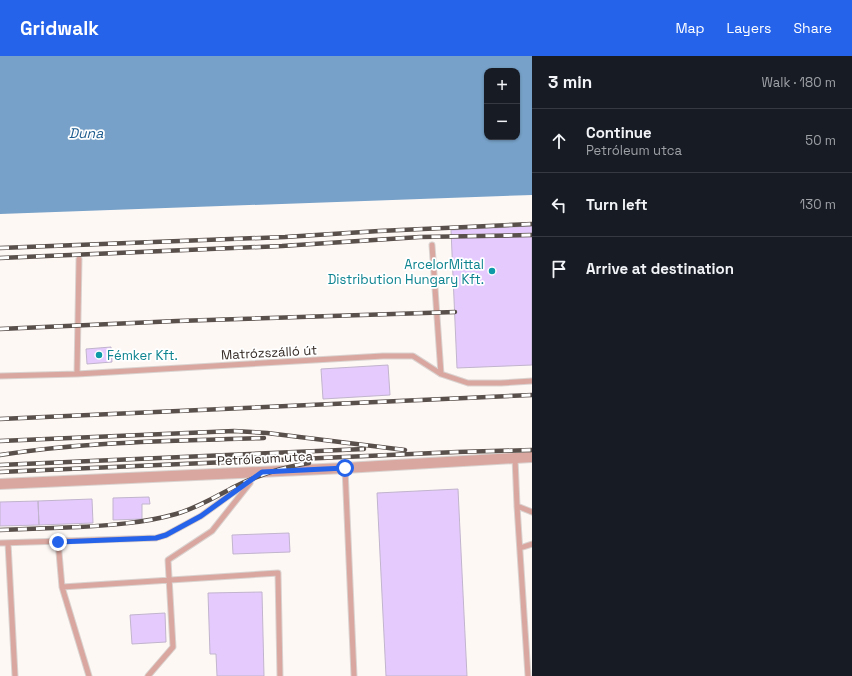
<!DOCTYPE html>
<meta charset="utf-8">
<style>
:root{--surface:#171b24;--page:#242831;--text:#f1f3f6;--muted:#9ea1a6;--line:#363941;--accent:#2563eb}
body{margin:0;font-family:"Space Grotesk",sans-serif;background:var(--page);color:var(--text)}
.controls{position:absolute;right:12px;top:12px;display:grid;overflow:hidden;border-radius:8px;box-shadow:0 1px 3px #0004}
.controls button{width:36px;height:36px;display:grid;place-items:center;padding:0;border:0;border-bottom:1px solid var(--line);background:var(--surface);color:var(--text);font:20px sans-serif}
.stop{position:absolute;width:12px;height:12px;margin:-9px;border:3px solid #2563eb;border-radius:50%;background:#fff}
.stop.end{background:#2563eb;border-color:#fff;box-shadow:0 1px 4px #0008}
.list{margin:0;padding:0;list-style:none}
h2{display:flex;justify-content:space-between;align-items:center;height:52px;margin:0;padding:0 16px;font-size:17px}
h2 small{font-size:13px;font-weight:400;color:var(--muted)}
.list li{display:grid;grid-template-columns:26px 1fr auto;gap:12px;align-items:center;box-sizing:border-box;height:64px;padding:0 16px;border-top:1px solid var(--line)}
.list b{display:block;font-size:15px;white-space:nowrap}
.list p{margin:0;font-size:13px;white-space:nowrap;color:var(--muted)}
.list em{font-size:13px;font-style:normal;color:var(--muted)}
.icon{flex:none;width:22px;height:22px;fill:none;stroke:currentColor;stroke-width:2;stroke-linecap:round;stroke-linejoin:round}
.map{position:relative;flex:none;width:532px;height:620px;overflow:hidden}
header{display:flex;align-items:center;gap:24px;box-sizing:border-box;height:56px;padding:0 20px;background:var(--accent);color:#fff}
header strong{font-size:19px}
nav{display:flex;gap:22px;margin-inline-start:auto;font-size:14px}
main{display:flex}
aside{flex:1;background:var(--surface)}
.map>svg:first-child{display:block}
.water{fill:#77a1c8;fill-rule:evenodd}
.building{fill:#e5cbfd;stroke:#c1b4cd}
.lines{fill:none;stroke-linecap:round;stroke-linejoin:round}
.lane-casing{stroke:#dad3d0;stroke-width:7}
.street-casing{stroke:#dad3d0;stroke-width:12}
.lane{stroke:#d9a79f;stroke-width:5}
.street{stroke:#d9a79f;stroke-width:10}
.rail-casing{stroke:#59504b;stroke-width:4.5}
.rail{stroke:#fff;stroke-width:3;stroke-dasharray:9;stroke-linecap:butt}
.route{stroke:#2563eb;stroke-width:5}
.culture-dot{fill:#0f9aa8;stroke:#fff;stroke-width:1.5}
.labels{text-anchor:middle;stroke-width:3.5;stroke-linejoin:round;paint-order:stroke}
.culture-label{font-size:13px;fill:#0d838f;stroke:#fff;text-anchor:end}
.street-label{font-size:13px;fill:#342a25;stroke:#fff}
.water-label{font-size:14px;font-style:italic;fill:#1c5b8e;stroke:#fff}
</style>
<header>
<strong>Gridwalk</strong>
<nav><a>Map</a><a>Layers</a><a>Share</a></nav>
</header>
<main>
<div class="map">
<svg width="532" height="620" viewBox="0 0 532 620">
<rect width="100%" height="100%" fill="#fef8f5"/>
<path class="water" d="M0,0H532V139L0,158ZM487,15H517V81H487Z"/>
<path class="building" d="M532,170V309L457,312L451,174Z
M111,291L112,306L87,308L86,293Z
M388,309L390,339L323,343L321,313Z
M458,433L467,620H386L377,437Z
M149,441L150,448H142V463L113,464V442Z
M92,443L93,467L39,469L38,445Z
M38,445L39,469L0,470V446Z
M289,477L290,496L233,498L232,479Z
M262,536L264,620H217L216,598H210L208,537Z
M165,557L166,586L132,588L130,559Z"/>
<g class="lines">
<defs>
<path id="lane" d="M432,189L441,318
M77,318L79,203
M0,320L77,318L383,300H413L441,318L468,327H501L532,325
M515,402L517,450L528,620
M345,412L354,620
M517,450L532,456
M58,485L62,531L278,517L280,620
M0,487L156,482L166,479L201,460L260,417
M8,487L15,620
M520,492L532,488
M62,531L89,620
M148,620L173,591L168,504L212,475L250,427"/>
<path id="street" d="M0,428L345,412L532,401"/>
</defs>
<use href="#lane" class="lane-casing"/>
<use href="#street" class="street-casing"/>
<use href="#lane" class="lane"/>
<use href="#street" class="street"/>
<defs>
<path id="rail" d="M0,192L285,181L379,175L532,168
M0,202L282,190L420,181L532,179
M0,273L177,265L455,256
M0,363L532,339
M0,385L234,375L267,377L405,394
M0,399C87,385 176,385 264,382
M0,409L364,393
M0,416L457,396L532,394
M0,474C26,473 53,472 79,471C112,469 144,467 176,458C197,452 215,441 234,431C258,419 283,411 309,407"/>
</defs>
<use href="#rail" class="rail-casing"/>
<use href="#rail" class="rail"/>
</g>
<g class="lines">
<path class="route" d="M58,486L156,482L166,479L201,460L262,416L345,412"/>
</g>
<g class="culture-dot">
<circle cx="492" cy="215" r="4"/>
<circle cx="99" cy="299" r="4"/>
</g>
<g class="labels">
<g class="culture-label">
<text x="484" y="213">ArcelorMittal<tspan x="484" dy="15">Distribution Hungary Kft.</tspan></text>
<text x="107" y="304" text-anchor="start">Fémker Kft.</text>
</g>
<g class="street-label">
<text transform="translate(269 296) rotate(-3)" y="5">Matrózszálló út</text>
<text transform="translate(265 402) rotate(-3)" y="5">Petróleum utca</text>
</g>
<g class="water-label">
<text x="86" y="82">Duna</text>
</g>
</g>
</svg>
<div class="controls">
<button>+</button>
<button>−</button>
</div>
<div class="stop" style="left:345px;top:412px"></div>
<div class="stop end" style="left:58px;top:486px"></div>
</div>
<aside>
<h2>3 min<small>Walk · 180 m</small></h2>
<ul class="list">
<li><svg class="icon" aria-label="ahead" viewBox="0 0 24 24"><path d="M12 20V5M6 11l6-6 6 6"/></svg><div><b>Continue</b><p>Petróleum utca</p></div><em>50 m</em></li>
<li><svg class="icon" aria-label="left" viewBox="0 0 24 24"><path d="M17 20v-9H6M10 6l-5 5 5 5"/></svg><div><b>Turn left</b></div><em>130 m</em></li>
<li><svg class="icon" aria-label="arrive" viewBox="0 0 24 24"><path d="M6 21V4h12l-3 4 3 4H6"/></svg><div><b>Arrive at destination</b></div></li>
</ul>
</aside>
</main>
